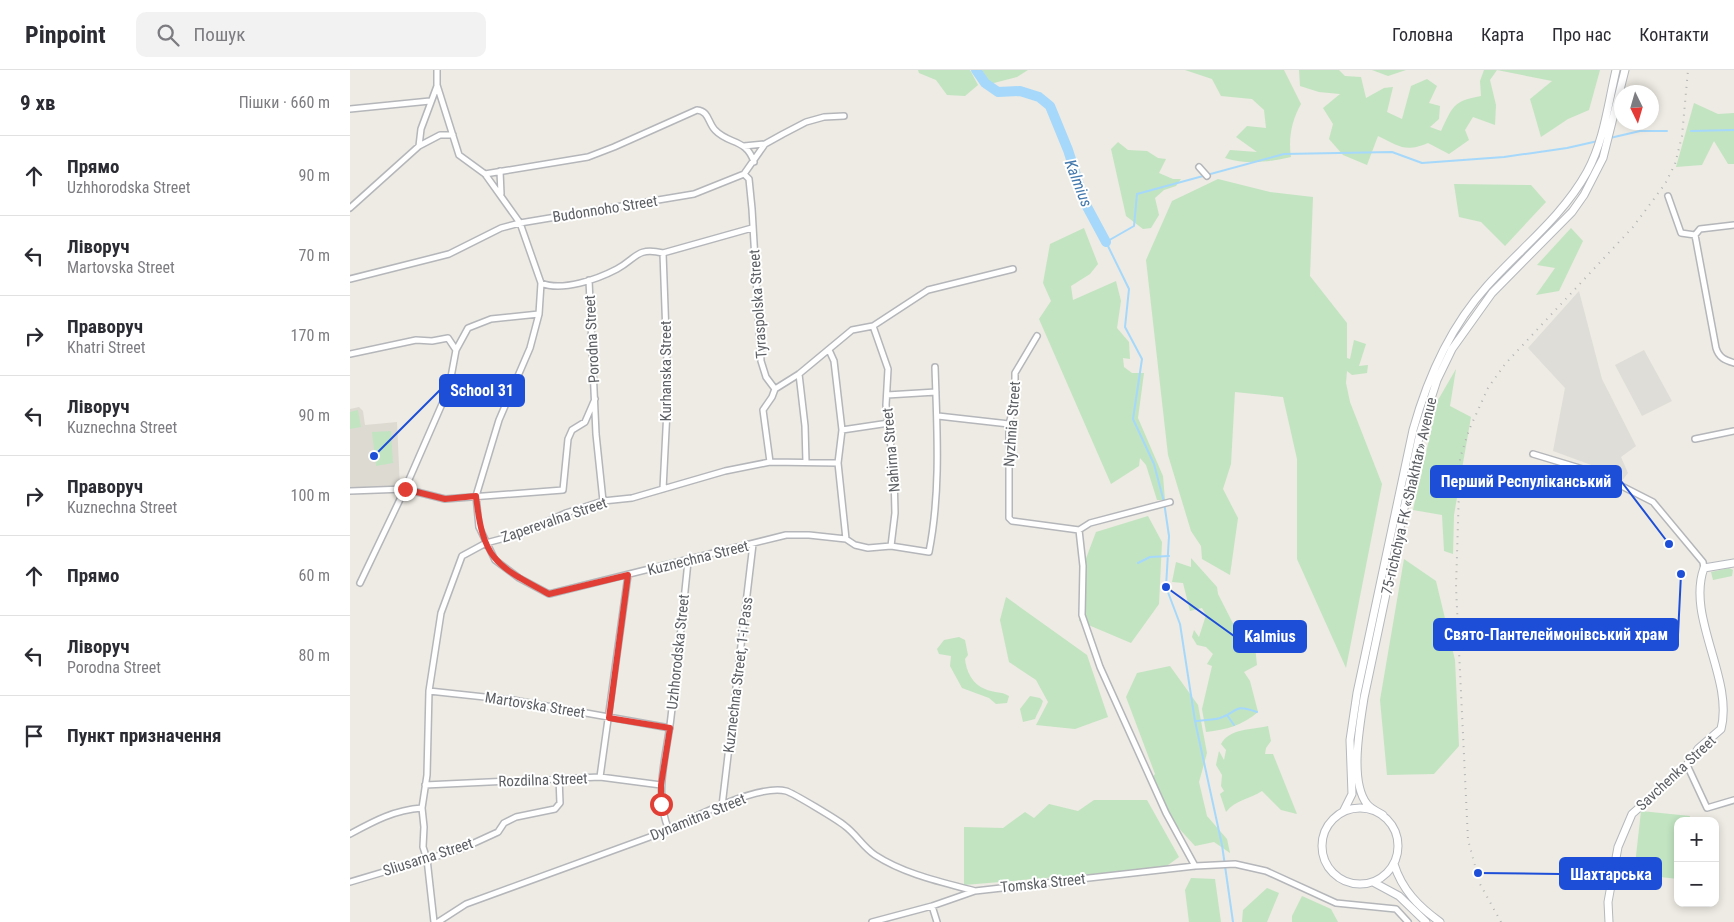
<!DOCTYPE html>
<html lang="uk">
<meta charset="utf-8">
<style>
:root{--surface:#fff;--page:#f2f2f3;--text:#2b2b33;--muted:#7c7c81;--line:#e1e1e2}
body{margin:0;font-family:"Roboto Condensed",sans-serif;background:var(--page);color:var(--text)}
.controls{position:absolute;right:15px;bottom:15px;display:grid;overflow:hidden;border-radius:10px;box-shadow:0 2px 8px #0003}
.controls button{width:45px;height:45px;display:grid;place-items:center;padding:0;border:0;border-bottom:1px solid var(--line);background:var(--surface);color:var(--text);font:25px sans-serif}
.compass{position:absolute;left:1264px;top:15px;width:45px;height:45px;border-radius:50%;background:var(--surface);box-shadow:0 2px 8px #0003;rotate:175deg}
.stop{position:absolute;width:15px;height:15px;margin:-11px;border:4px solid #e13f36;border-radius:50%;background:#fff}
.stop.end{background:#e13f36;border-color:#fff;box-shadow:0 1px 5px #0008}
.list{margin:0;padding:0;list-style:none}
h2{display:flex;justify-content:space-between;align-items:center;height:65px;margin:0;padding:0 20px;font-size:21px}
h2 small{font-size:16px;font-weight:400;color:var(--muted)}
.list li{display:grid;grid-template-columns:32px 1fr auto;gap:15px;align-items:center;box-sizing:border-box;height:80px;padding:0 20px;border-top:1px solid var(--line)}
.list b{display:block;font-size:19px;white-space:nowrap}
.list p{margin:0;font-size:16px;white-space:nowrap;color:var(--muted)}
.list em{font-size:16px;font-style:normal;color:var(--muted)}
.icon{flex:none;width:28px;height:28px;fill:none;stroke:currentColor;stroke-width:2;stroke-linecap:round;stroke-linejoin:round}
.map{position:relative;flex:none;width:1384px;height:852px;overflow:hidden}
header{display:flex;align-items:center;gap:30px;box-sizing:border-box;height:70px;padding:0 25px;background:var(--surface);border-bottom:1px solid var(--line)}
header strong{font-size:24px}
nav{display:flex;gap:28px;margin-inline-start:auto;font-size:18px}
.search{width:350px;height:45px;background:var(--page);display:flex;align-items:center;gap:12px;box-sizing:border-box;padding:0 18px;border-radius:10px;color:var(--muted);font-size:19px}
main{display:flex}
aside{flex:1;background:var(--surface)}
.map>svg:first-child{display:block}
.industrial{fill:#dfddd8}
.education{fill:#dddad2}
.green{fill:#c2e4c1}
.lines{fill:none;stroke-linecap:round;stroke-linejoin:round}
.stream{stroke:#a6d8fb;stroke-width:2}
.river{stroke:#a6d8fb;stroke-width:10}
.street-casing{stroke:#b4b6ba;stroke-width:8}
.secondary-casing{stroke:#b5b8bd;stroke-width:9}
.street{stroke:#fff;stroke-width:5}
.secondary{stroke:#fff;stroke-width:7}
.rail{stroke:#b2b3b3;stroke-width:2;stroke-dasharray:1 6;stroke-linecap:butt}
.route{stroke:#e13f36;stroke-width:6}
.labels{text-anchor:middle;stroke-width:4;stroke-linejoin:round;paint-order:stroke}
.street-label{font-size:15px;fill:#5c5f63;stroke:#fff}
.water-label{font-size:16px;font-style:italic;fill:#4378ad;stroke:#fff}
.leader{fill:none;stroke:#1d4ed8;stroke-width:2}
.callout-dot{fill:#1d4ed8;stroke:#fff;stroke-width:2}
.callout{fill:#1d4ed8;stroke:#1d4ed8;stroke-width:2}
.callout-label{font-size:16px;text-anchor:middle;font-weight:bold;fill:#fff}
</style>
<header>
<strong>Pinpoint</strong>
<div class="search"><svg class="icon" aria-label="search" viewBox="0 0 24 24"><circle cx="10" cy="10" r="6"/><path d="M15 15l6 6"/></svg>Пошук</div>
<nav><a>Головна</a><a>Карта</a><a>Про нас</a><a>Контакти</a></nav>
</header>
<main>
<aside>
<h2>9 хв<small>Пішки · 660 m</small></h2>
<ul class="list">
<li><svg class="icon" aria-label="ahead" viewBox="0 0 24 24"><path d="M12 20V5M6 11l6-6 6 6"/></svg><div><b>Прямо</b><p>Uzhhorodska Street</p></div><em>90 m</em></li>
<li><svg class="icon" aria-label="left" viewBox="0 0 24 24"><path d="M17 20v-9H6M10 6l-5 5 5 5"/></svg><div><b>Ліворуч</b><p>Martovska Street</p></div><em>70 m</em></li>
<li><svg class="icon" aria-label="right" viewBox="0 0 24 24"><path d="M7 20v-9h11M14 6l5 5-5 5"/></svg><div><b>Праворуч</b><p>Khatri Street</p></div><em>170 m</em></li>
<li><svg class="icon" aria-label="left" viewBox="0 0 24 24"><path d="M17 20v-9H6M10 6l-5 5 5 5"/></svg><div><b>Ліворуч</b><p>Kuznechna Street</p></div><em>90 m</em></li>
<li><svg class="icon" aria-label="right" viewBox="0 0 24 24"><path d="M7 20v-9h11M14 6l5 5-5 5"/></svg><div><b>Праворуч</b><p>Kuznechna Street</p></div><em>100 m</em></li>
<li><svg class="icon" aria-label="ahead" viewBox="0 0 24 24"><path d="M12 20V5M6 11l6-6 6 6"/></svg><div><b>Прямо</b></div><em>60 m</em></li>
<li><svg class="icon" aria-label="left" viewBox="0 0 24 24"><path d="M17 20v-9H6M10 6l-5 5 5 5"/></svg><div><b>Ліворуч</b><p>Porodna Street</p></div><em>80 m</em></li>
<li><svg class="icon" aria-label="arrive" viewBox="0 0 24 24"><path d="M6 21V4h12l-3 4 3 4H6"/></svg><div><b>Пункт призначення</b></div></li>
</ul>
</aside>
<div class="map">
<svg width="1384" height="852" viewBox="0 0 1384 852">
<rect width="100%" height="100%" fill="#edebe3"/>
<path class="industrial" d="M1229,221L1252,309L1286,376L1271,387L1278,403L1271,412L1263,408V403L1203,381L1215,318L1178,278Z
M1294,280L1322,331L1292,346L1265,295Z"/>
<path class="education" d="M9,337L13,341L15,355L47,352L50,418L0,420V339Z"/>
<path class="green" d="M568,0H620L628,15L615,26L597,25L586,10L569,3Z
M632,0H678L667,7L640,14Z
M835,0H934L951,34C942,50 938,68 941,87C918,92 898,95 875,88L880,80L907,82L886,67L897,56L916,58L914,40L902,29L871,26L862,9Z
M989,0L995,6L1011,7L1016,28L1034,18L1043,17L1037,42L1052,49L1061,16L1077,9L1087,16L1079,33L1090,36L1089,49L1080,57L1091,61C1103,36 1103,31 1131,26L1130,11L1134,0H1250L1239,40L1218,49L1191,67L1180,29L1202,11L1147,0L1140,10L1146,35L1145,55L1123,47L1115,60L1119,70L1099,84L1078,73C1054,83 1050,76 1028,66L1017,95L993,85L979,69L983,54L973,38L990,24L969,22L950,16L949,0Z
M1022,0H1056L1038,6Z
M1344,33L1368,44L1384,43V94H1378L1364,71L1352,95L1326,97Z
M768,72L778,80L797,81L808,88L816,89L809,103L823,109H831L826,116L814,120L805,128L809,145L801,158L793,159L776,146L761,79Z
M868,109L920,122L963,127L960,206L997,253V288L1000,289L1004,270L1016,274L1009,296L1018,295L1017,303L1002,305L997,301L996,313L1000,332L1032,414L996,598L947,489V389L933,327L885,322L881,394L873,419L888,448L880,505L852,489L851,476L841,461L818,385L796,190L822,131Z
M1104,114L1181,115L1196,132L1155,176L1131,152L1109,147Z
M734,158L748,194L740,204L721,216L723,230L766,211L771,231L767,258L779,272L780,289L773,288L774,297L782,303H794L788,348L813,406L815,430H807L796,395L790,388L789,396L761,414L689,249L701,231L693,213L700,174Z
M1221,158L1233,171L1209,221L1186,225L1205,198L1187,195Z
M1106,299L1100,336L1121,347L1104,445L1103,484L1094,481L1092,445L1063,440L1088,330Z
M8,340L11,357L0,359V342Z
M41,361L43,393L26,396L22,362Z
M798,446L812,472L809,534L781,573L729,551L735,491L746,462Z
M841,488L867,517L868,524L895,577L905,576L907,595L894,602L900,611L908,642C893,655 876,660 856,662L852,639L862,596L857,594L863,584L856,577L847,575L842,567L844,560L849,567L856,545L852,538L840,541L833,513L822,512L826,492L841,497Z
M1054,489L1086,511L1105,590L1109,676L1084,704L1037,705L1030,630Z
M1379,498L1383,500L1382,506L1363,510L1361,502Z
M656,527L737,585L758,647L725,659L686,655L698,632L686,610L659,592L650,550Z
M609,567L615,570L618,585L615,589C616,601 623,615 635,619C643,623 651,621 659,626L657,633L646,634L639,628L612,618L600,596L601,586L589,584L587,579L594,570Z
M820,596L848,635L857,683L849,712L857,746L877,769L880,783L864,772L845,776L824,753L802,708L805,704L776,627L787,603Z
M680,626L690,628L693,631C691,638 687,643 685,649L673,652L670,639Z
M918,656L921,671L916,678L915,684H923L947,744L931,740L912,721C900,729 885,730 876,742L870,724L874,721L871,716L872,705L866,695L869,681L874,690L876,680L871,674C880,658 902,660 918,656Z
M744,730H797L829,787L814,798L614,815V757L653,758L675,742L684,748L699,734L728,741Z
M1291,741L1340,746L1339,751H1328V809L1284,804Z
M841,808L865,809L871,852H839L835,820Z
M917,818L929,823L917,852H892L893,840Z
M952,826L981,839L988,852H942V846Z"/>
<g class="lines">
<path class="stream" d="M1341,61L1384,60
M1260,68L1290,61H1317
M788,493L800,487L819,486
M877,645L884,655
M846,651C854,650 863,650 870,648C889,642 882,633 907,642
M883,852L872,775L845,651L830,554L816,517L819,466L814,432L804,394L783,349L792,289L775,257L779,219L756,172L784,156L787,124L934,84L1042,82L1072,93L1154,87L1217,78L1248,71"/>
<path class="river" d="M626,0L635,13L648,22L670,21L689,27L700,36L718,80L735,133L756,172"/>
<defs>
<path id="street" d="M87,0V15L109,85L135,104L170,153L191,213L189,244L180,278L149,350L126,426L129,457L145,490L169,508L199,524L436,465H459L496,469L505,475L518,478L541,476L579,482C591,421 587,359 585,297
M0,39L80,31
M69,76L90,65H103
M394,76L415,74
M849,97L857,106
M150,101L151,124
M135,104L238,87L264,77L347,40C359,41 358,53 365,60C379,75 396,68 404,92
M394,104L399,109L402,139L411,291L416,307L425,319L422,327L413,340L420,392
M1318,126L1331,163L1345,165L1350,159L1384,155
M0,138L69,76L71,59L87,16
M1345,165L1366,278C1369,288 1375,290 1384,293
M0,209L99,184L151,158L170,153L344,124L394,104L415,74L433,64L456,52L474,47L494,46
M239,210L246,364L253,431
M191,213C212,222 248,209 267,199C287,188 286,177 313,183L402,158
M523,256L538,299L536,335L544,403L545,443L541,476
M687,266L665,303V332L659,354V448L662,451L729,460L740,453L820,432
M479,280L484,291L492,360L488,393L496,469
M0,284L66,270L82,271L98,268L106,280L118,258L141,249L189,244
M449,304L455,356L456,392
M425,319L449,304L502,260L523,256L578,220L663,199
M537,325L586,322
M588,346L659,354
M492,360L539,353
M1345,369L1384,361
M1183,384L1246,403L1303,432L1353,492L1354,498
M313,419L318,320L313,183
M0,421L55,419L95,429L213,420L218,369L222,360L235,352L245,329
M729,460L733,496L732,545L750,597L816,743L845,796
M10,513L54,421L99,318L106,280
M79,621L163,630L320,658
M1337,695L1357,738L1384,730
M250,707L278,505
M75,715L250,707L311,715
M372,736L403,474
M319,760C303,724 317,685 321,647C327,595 333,543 338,491
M0,764C24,751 44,740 72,738
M0,812L111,779L148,762L154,753L166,747L205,739L210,733L209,708
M582,836L587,852
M84,852L77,789L73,777L74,757L72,738L77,705L79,621L91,543L112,486L136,473L170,464L216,443L253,431L282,428L375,401L420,392L488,393
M88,852L116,834L319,760C343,747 409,714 436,721C443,723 488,750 495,756C506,764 513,777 525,785C554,804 591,812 625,821
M522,852L582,836L625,821L845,796L885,794L916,801L986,833L1046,839L1058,852"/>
<path id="secondary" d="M972 776a38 38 0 1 1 76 0a38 38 0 1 1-76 0Z
M993,742L1002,724L1000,670L1007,623L1063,360C1078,306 1100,257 1137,216C1171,178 1212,147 1237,102C1254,71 1258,34 1266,0
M1033,745C1028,742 1021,739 1017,734C999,711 1010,655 1014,628L1070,363L1087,310L1102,279L1142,223L1222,142L1234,125L1253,88L1275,0
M1044,794C1052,820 1069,837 1090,852
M1023,812L1049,826L1076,852
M1259,852L1258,832L1268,777L1282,744L1337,695L1348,679L1371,659C1384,609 1336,547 1354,498L1384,493"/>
</defs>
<use href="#street" class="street-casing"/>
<use href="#secondary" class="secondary-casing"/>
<use href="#street" class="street"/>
<use href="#secondary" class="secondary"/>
<path class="rail" d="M1151,852L1130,814L1118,770L1106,517L1110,388L1119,360L1138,318L1155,294L1283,157L1315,114L1325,94L1332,66L1338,0"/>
</g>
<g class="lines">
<path class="route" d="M55,419L95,429L126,426C133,490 145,495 199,524L278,505L259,648L320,658L311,715V734"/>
</g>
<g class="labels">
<g class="street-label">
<text transform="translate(255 139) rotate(-9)" y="5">Budonnoho Street</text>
<text transform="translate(408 234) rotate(-94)" y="5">Tyraspolska Street</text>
<text transform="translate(242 269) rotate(-93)" y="5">Porodna Street</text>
<text transform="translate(316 301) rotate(-90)" y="5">Kurhanska Street</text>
<text transform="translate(662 354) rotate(-86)" y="5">Nyzhnia Street</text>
<text transform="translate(541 380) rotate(-95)" y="5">Nahirna Street</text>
<text transform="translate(1059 426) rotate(-77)" y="5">75-richchya FK «Shakhtar» Avenue</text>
<text transform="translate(204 450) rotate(-19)" y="5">Zaperevalna Street</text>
<text transform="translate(348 488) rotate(-14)" y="5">Kuznechna Street</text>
<text transform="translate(328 582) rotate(-84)" y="5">Uzhhorodska Street</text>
<text transform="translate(388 605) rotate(-83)" y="5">Kuznechna Street, 1-i Pass</text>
<text transform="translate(185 635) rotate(9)" y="5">Martovska Street</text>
<text transform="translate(1326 703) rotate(-43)" y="5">Savchenka Street</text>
<text transform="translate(193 710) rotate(-2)" y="5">Rozdilna Street</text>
<text transform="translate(348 747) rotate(-22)" y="5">Dynamitna Street</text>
<text transform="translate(78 787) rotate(-18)" y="5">Sliusarna Street</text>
<text transform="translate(693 813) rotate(-6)" y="5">Tomska Street</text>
</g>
<g class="water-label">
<text transform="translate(729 113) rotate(69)" y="6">Kalmius</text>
</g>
</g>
<path class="leader" d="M24 386L90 320M1319 474L1271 411M1331 504L1328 565M816 517L884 566M1128 803L1210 804"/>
<g class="callout-dot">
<circle cx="24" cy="386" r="5"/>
<circle cx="1319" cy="474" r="5"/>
<circle cx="1331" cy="504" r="5"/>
<circle cx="816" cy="517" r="5"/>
<circle cx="1128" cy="803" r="5"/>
</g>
<g class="callout">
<rect x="90" y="305" width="84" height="31" rx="5"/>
<rect x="1081" y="396" width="190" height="31" rx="5"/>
<rect x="1084" y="549" width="244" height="31" rx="5"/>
<rect x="884" y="551" width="72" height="31" rx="5"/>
<rect x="1210" y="788" width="101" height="31" rx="5"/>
</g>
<g class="callout-label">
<text x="132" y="326">School 31</text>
<text x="1176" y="417">Перший Респуліканський</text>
<text x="1206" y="570">Свято-Пантелеймонівський храм</text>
<text x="920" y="572">Kalmius</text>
<text x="1261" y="810">Шахтарська</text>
</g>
</svg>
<div class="controls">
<button>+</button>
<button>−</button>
</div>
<svg class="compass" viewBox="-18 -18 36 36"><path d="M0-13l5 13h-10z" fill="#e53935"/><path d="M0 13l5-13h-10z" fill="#7c7c81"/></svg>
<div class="stop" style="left:311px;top:734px"></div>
<div class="stop end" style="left:55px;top:419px"></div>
</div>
</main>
